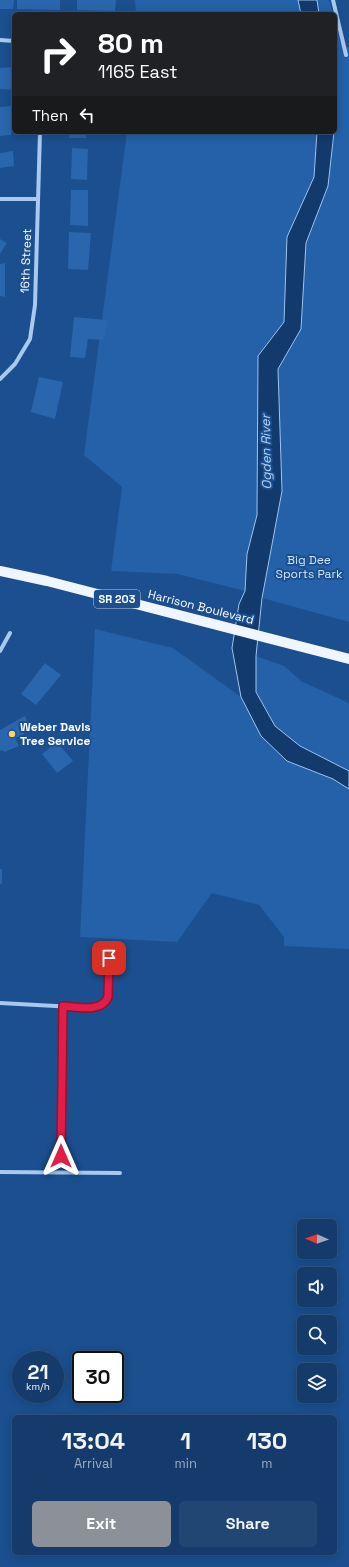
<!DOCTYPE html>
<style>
body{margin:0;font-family:"Space Grotesk",sans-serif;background:#214673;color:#f1f3f6;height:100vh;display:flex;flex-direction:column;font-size:15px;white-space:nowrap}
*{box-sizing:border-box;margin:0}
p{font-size:13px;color:#9dadc1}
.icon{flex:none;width:22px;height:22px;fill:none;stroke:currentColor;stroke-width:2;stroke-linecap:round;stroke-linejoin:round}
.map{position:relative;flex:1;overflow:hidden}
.side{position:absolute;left:12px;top:1415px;width:325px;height:140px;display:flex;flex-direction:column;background:#143b6b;border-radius:6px;box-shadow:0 2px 10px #0003,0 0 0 1px #33557e}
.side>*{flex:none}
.guide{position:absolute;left:12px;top:12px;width:325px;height:122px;border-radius:6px;box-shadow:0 2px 10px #0003,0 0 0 1px #33557e;background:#202124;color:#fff;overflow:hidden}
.needle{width:26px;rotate:272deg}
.tools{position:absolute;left:297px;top:1219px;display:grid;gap:8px}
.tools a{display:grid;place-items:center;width:40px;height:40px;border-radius:6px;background:#143b6b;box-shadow:0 2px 10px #0003,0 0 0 1px #33557e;font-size:20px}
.speed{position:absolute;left:12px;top:1351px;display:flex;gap:8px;font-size:20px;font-weight:700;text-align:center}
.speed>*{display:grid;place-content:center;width:52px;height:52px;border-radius:50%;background:#143b6b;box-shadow:0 2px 10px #0003,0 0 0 1px #33557e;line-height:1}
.speed small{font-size:10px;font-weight:400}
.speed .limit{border:2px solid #111;border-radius:6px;background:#fff;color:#111}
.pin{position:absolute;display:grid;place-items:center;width:34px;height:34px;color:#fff;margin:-17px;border-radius:8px;box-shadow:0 2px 6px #0006}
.me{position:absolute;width:44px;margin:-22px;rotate:0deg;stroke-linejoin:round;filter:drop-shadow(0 0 3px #0008)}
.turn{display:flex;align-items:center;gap:14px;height:84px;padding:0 20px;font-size:18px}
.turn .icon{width:52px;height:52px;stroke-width:2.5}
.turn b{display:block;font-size:28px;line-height:34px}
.then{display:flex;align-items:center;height:38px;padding:0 20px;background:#0003;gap:8px;font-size:15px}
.eta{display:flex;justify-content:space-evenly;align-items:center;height:68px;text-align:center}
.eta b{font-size:24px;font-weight:600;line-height:28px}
.cta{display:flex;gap:8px;margin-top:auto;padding:8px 20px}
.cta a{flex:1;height:46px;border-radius:6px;background:#8c9099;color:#fff;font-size:16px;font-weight:600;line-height:46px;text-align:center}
.cta a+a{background:#214673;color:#f1f3f6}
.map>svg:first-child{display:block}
</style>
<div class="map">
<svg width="349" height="1567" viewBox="0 0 349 1567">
<rect width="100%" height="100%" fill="#1b4f8f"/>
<g fill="#2461a8">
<path d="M135,0H298L301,14H136Z"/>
<path d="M317,0H329L333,14H319Z"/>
<path d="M335,22L343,50L349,46V622L262,598L282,491L278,369L301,329L306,243L328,186L338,103L335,91Z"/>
<path d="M127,132H317L314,177L287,237L284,322L258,356L257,515L247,554L245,591L178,574L111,571L122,487L84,455Z"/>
<path d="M95,629L173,648L241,697L261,736L287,761L333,779L349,789V949L284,946V937L259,905L212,893L177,942L80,937Z"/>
<path d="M256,656L284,666L301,681L349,703V771L300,746L275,726L256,692Z"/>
</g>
<g fill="#123a6d" stroke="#9cc4f0">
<path d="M298,0H317L319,14H301Z"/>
<path d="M317,132H334L328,186L306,243L301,329L278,369L282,491L262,598L256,656V692L275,726L300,746L349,771V789L333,779L287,761L261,736L241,697L232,648L239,604L245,591L247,554L257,515L258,356L284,322L287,237L314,177Z"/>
</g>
<g fill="#2a66ad">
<path d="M0,0H14L13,9H0Z"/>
<path d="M17,0H60V10L17,9Z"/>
<path d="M77,0H116L115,11L77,10Z"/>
<path d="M14,67V90L0,89V68Z"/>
<path d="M12,106L11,135L0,136V107Z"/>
<rect x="69" y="132" width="17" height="6"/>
<path d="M72,148L88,149L87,180L71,179Z"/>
<path d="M13,151L14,166L0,168V153Z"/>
<path d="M71,190H88V226L70,225Z"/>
<path d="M69,232L91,233L88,270L68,269Z"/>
<path d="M0,239L7,243L0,254Z"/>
<path d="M5,263V297L0,296V264Z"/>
<path d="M74,317L107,320L104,340L88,339L85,358L70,357Z"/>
<path d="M39,377L63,382L55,419L31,412Z"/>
<path d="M45,663L61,675L36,705L21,694Z"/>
<path d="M25,716L32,730L15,738L19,746L4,752L3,750L0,751V730Z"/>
<path d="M57,742L73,761L57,773L42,754Z"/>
<rect x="0" y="869" width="2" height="15"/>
</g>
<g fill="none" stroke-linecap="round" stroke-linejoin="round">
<g stroke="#a9c9ee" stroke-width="4">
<path d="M333,0L346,55"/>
<path d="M0,40L14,41"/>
<path d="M0,199H38"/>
<path d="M0,379L15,364L30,339L35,305L40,132"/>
<path d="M0,651L10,633"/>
<path d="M0,1003L92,1008C100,1006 105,1005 108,997L109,958"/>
<path d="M61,1156L63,1006"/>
<path d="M0,1172L120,1173"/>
</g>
<path stroke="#f0f6ff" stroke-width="10" d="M0,571L47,581L349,659"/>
</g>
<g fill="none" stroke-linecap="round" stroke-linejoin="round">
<defs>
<path id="route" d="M61,1156L63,1006C77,1007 102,1013 108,997L109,958"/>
</defs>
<use href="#route" stroke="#92132f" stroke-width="10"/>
<use href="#route" stroke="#e11d48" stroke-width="7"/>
</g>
<circle fill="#ffd166" stroke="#1b4f8f" stroke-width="1.5" cx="12" cy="734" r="4"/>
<g text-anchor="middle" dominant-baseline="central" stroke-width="4" stroke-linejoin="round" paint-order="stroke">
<rect fill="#1b4f8f" stroke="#bbcadd" stroke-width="1" x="94" y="590" width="46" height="18" rx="3"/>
<g font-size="11" font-weight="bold" fill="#fff">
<text x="117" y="599">SR 203</text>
</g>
<g font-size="12" fill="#fff" stroke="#1b4f8f">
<text transform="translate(26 261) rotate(-88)">16th Street</text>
<text transform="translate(201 607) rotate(14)">Harrison Boulevard</text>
</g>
<g font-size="12" fill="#cfe3fa" stroke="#1b4f8f">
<text x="309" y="560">Big Dee<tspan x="309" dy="14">Sports Park</tspan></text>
</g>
<g font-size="12" font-weight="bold" fill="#fff" stroke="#1b4f8f" text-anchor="start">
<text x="20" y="727">Weber Davis<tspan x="20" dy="14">Tree Service</tspan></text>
</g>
<g font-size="13" font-style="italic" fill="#b5d3f5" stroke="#1b4f8f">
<text transform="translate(266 452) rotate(-91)">Ogden River</text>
</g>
</g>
</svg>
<div class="tools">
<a><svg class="needle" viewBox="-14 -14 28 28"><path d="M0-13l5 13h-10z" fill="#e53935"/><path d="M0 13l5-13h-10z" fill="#9dadc1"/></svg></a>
<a><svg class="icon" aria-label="sound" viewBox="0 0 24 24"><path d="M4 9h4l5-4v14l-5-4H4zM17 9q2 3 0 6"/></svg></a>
<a><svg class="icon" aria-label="search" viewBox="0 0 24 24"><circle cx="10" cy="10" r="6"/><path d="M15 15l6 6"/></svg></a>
<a><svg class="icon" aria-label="layers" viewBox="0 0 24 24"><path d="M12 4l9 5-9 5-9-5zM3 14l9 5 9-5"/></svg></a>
</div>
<div class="speed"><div>21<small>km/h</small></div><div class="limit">30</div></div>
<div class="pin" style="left:109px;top:958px;background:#d93025"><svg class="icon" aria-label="arrive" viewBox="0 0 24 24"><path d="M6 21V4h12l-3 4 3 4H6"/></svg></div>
<svg class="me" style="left:61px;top:1156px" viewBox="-20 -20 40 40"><path d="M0-17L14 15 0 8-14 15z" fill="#e11d48" stroke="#fff" stroke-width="4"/></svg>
<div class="guide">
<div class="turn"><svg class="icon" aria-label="right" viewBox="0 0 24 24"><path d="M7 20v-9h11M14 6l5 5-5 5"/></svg><div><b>80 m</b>1165 East</div></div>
<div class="then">Then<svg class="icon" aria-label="left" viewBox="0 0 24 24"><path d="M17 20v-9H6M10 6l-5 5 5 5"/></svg></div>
</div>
<section class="side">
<div class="eta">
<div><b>13:04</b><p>Arrival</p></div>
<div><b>1</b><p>min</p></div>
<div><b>130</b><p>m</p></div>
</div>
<div class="cta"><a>Exit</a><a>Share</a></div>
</section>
</div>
